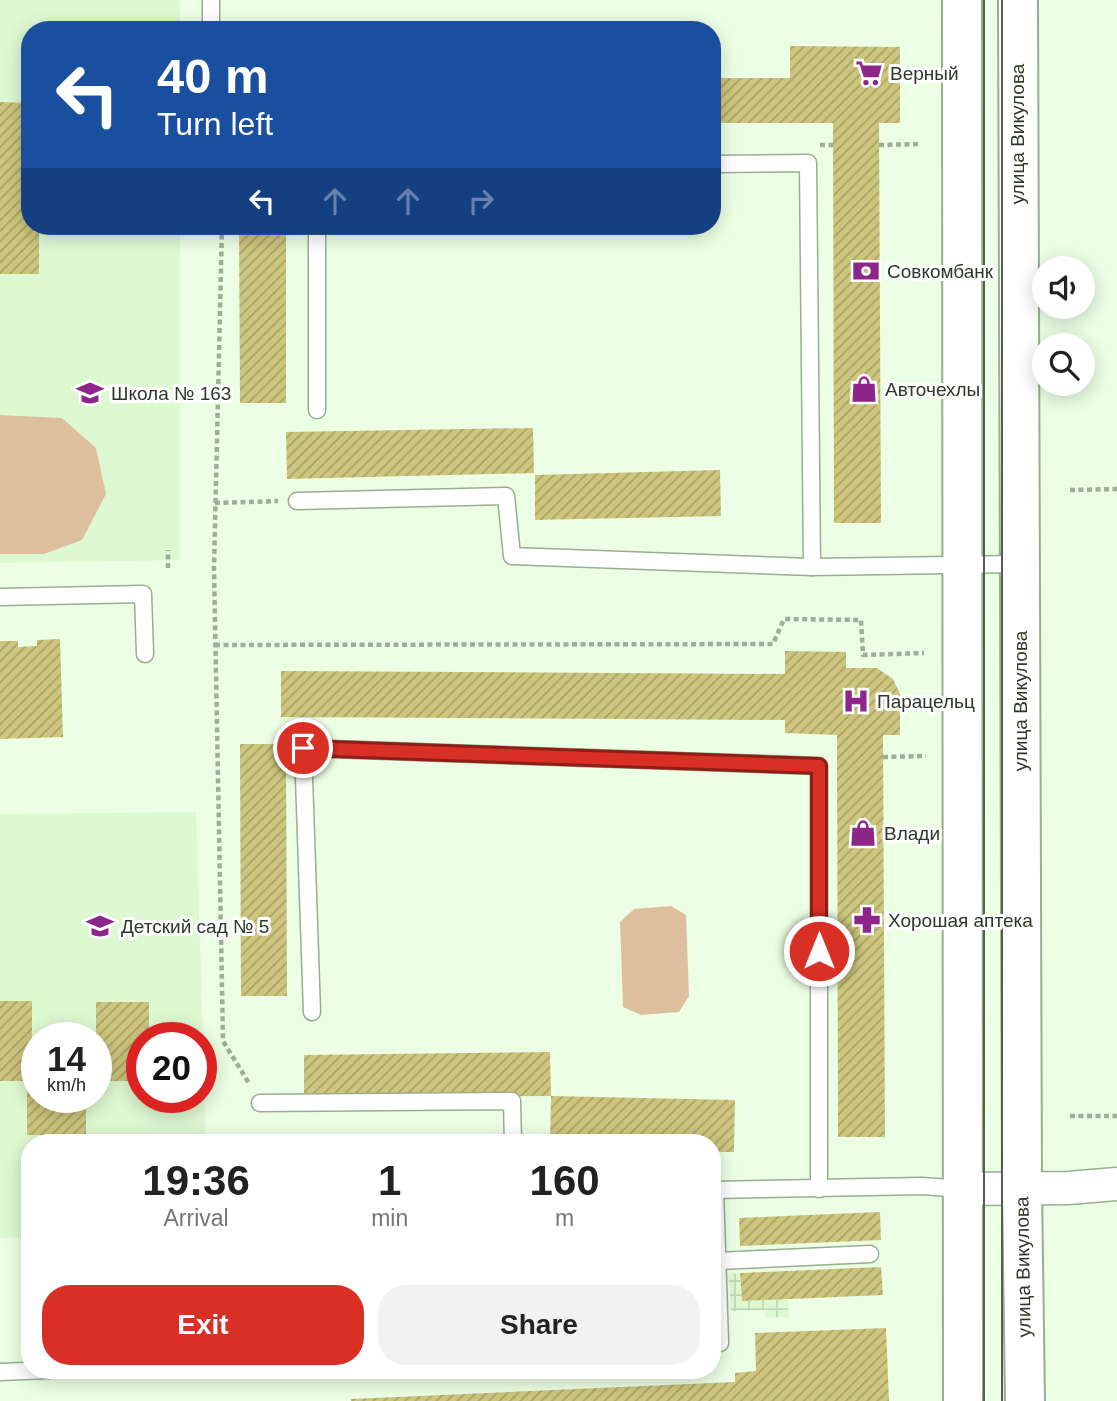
<!DOCTYPE html>
<meta charset="utf-8">
<style>
body{margin:0;font-family:Helvetica,sans-serif;background:#f2f2f2;color:#222;height:100vh;display:flex;flex-direction:column;font-size:26px;white-space:nowrap}
*{box-sizing:border-box;margin:0}
p{font-size:23px;color:#767676}
.icon{flex:none;width:38px;height:38px;fill:none;stroke:currentColor;stroke-width:2;stroke-linecap:round;stroke-linejoin:round}
.map{position:relative;flex:1;overflow:hidden}
.drawer{position:absolute;left:21px;top:1134px;width:700px;height:245px;display:flex;flex-direction:column;background:#fff;border-radius:28px;box-shadow:0 4px 18px #0003}
.drawer>*{flex:none}
.banner{position:absolute;left:21px;top:21px;width:700px;height:214px;border-radius:28px;box-shadow:0 4px 18px #0003;background:#1a4fa0;color:#fff;overflow:hidden}
.fabs{position:absolute;left:1032px;top:256px;display:grid;gap:14px}
.fabs a{display:grid;place-items:center;width:63px;height:63px;border-radius:50%;background:#fff;box-shadow:0 4px 18px #0003;font-size:35px}
.speed{position:absolute;left:21px;top:1022px;display:flex;gap:14px;font-size:35px;font-weight:700;text-align:center}
.speed>*{display:grid;place-content:center;width:91px;height:91px;border-radius:50%;background:#fff;box-shadow:0 4px 18px #0003;line-height:1}
.speed small{font-size:18px;font-weight:400}
.speed .limit{border:10px solid #d22;background:#fff;color:#111}
.pin{position:absolute;display:grid;place-items:center;width:60px;height:60px;color:#fff;margin:-30px;border:4px solid #fff;border-radius:50%;box-shadow:0 2px 7px #0007}
.me{position:absolute;width:77px;margin:-38px;rotate:0deg;stroke-linejoin:round;filter:drop-shadow(0 0 5px #0008)}
.turn{display:flex;align-items:center;gap:24px;height:147px;padding:0 21px;font-size:32px}
.turn .icon{width:91px;height:91px;stroke-width:2.5}
.turn b{display:block;font-size:49px;line-height:60px}
.lanes{display:flex;align-items:center;height:66px;padding:0 21px;background:#0003;justify-content:center;gap:35px;direction:ltr}
.lanes .off{opacity:.35}
.eta{display:flex;justify-content:space-evenly;align-items:center;height:119px;text-align:center}
.eta b{font-size:42px;font-weight:700;line-height:49px}
.primary-button{display:flex;gap:14px;margin-top:auto;padding:14px 21px}
.primary-button a{flex:1;height:80px;border-radius:28px;background:#d93025;color:#fff;font-size:28px;font-weight:700;line-height:80px;text-align:center}
.primary-button a+a{background:#f2f2f2;color:#222}
.map>svg:first-child{display:block}
</style>
<div class="map">
<svg width="1117" height="1401" viewBox="0 0 1117 1401">
<defs>
<pattern id="industrial-grid" width="8" height="8" patternUnits="userSpaceOnUse" patternTransform="scale(1.75)"><rect width="8" height="8" fill="#def9d2"/><path d="M0 4h8M4 0v8" fill="none" stroke="#bfd6b4"/></pattern>
<pattern id="building-hatch" width="6" height="6" patternUnits="userSpaceOnUse" patternTransform="scale(1.75)"><rect width="6" height="6" fill="#cec67e"/><path d="M-1 1l2-2M0 6l6-6M5 7l2-2" fill="none" stroke="#a8a267"/></pattern>
</defs>
<rect width="100%" height="100%" fill="#ecffe4"/>
<g fill="#def9d2" fill-rule="evenodd">
<path d="M0,0H180V30H30V226H180V560L0,563Z"/>
<path d="M196,812L206,1143H30V1237L0,1238V814ZM37,1038H96V1097H37ZM142,1038H201V1097H142Z"/>
</g>
<path fill="url(#industrial-grid)" d="M740,1273L742,1301L788,1299L789,1317L766,1318L765,1310L731,1311L729,1274Z"/>
<g fill="#debf9d">
<path d="M0,415L62,418L96,448L106,494L82,540L44,554H0Z"/>
<path d="M671,906L686,915L689,996L679,1012L641,1015L623,1007L620,922L634,909Z"/>
</g>
<g fill="url(#building-hatch)">
<path d="M790,46L900,47V123H879L881,523H834L833,123H712V78H790Z"/>
<path d="M0,102L30,103V226H39V274H0Z"/>
<path d="M239,226H286V403H240Z"/>
<path d="M533,428L534,473L287,479L286,432Z"/>
<path d="M720,470L721,516L535,520V475Z"/>
<path d="M60,639L63,737L0,739V641H18V647L37,646V640Z"/>
<path d="M785,651L846,652V668H877L893,679L900,694V735H883L885,1137H838L837,735L785,733V720L281,717V671L785,674Z"/>
<path d="M240,744H286L287,996H241Z"/>
<path d="M0,1001H32V1053H37V1097H86V1135H27V1081H0Z"/>
<path d="M96,1002H149V1038H142V1081H96Z"/>
<path d="M550,1052L551,1096L304,1098V1055Z"/>
<path d="M551,1096L735,1100L734,1152H712V1143H550Z"/>
<path d="M880,1212L881,1240L740,1246L739,1218Z"/>
<path d="M881,1267L883,1295L742,1301L740,1273Z"/>
<path d="M886,1328L889,1401H351V1399L735,1382V1373L756,1371L755,1333Z"/>
</g>
<g fill="none" stroke-linecap="round" stroke-linejoin="round">
<defs>
<g id="lane">
<path d="M211,0V30"/>
<path d="M712,164L808,163L812,567"/>
<path d="M317,226V410"/>
<path d="M297,501L506,496L512,556L812,567L1019,564"/>
<path d="M0,597L143,594L145,654"/>
<path d="M312,1012L303,748L819,766V1189"/>
<path d="M260,1103L512,1101L513,1143"/>
<path d="M712,1190L922,1186L963,1189"/>
<path d="M718,1261L870,1254"/>
<path d="M712,1344L720,1343L715,1190"/>
<path d="M0,1372L49,1370"/>
</g>
<path id="street" d="M963,1189L1068,1188L1117,1184"/>
<g id="secondary">
<path d="M962,0L963,1401"/>
<path d="M1018,0L1022,1189L1025,1401"/>
</g>
</defs>
<use href="#lane" stroke="#98ae8f" stroke-width="19"/>
<use href="#street" stroke="#98ae8f" stroke-width="35"/>
<use href="#secondary" stroke="#98ae8f" stroke-width="42"/>
<g stroke="#9fae99" stroke-width="4.5" stroke-dasharray="5 3.5" stroke-linecap="butt">
<path d="M820,145H833"/>
<path d="M879,145L921,144"/>
<path d="M222,226L214,568L223,1041L250,1085"/>
<path d="M1070,490L1117,489"/>
<path d="M215,503L278,501"/>
<path d="M168,568V550"/>
<path d="M215,645L773,644L784,619L861,620L863,655L924,653"/>
<path d="M883,757L926,756"/>
<path d="M1070,1116H1117"/>
</g>
<use href="#lane" stroke="#fff" stroke-width="16"/>
<use href="#street" stroke="#fff" stroke-width="32"/>
<use href="#secondary" stroke="#fff" stroke-width="38"/>
<g stroke="#535e4f" stroke-width="2">
<path d="M984,0V1401"/>
<path d="M1002,0V1401"/>
</g>
</g>
<g fill="none" stroke-linecap="round" stroke-linejoin="round">
<defs>
<path id="route" d="M303,748L819,766V951"/>
</defs>
<use href="#route" stroke="#8d1f18" stroke-width="18"/>
<use href="#route" stroke="#d93025" stroke-width="12"/>
</g>
<defs>
<symbol id="supermarket-bare" viewBox="-9 -9 18 18"><path d="M-6-5.5h2.5l.6 2H6L4.5 2H-2.5L-4.4-4H-6ZM-1.5 3.2a1.3 1.3 0 1 0 .1 0ZM3 3.2a1.3 1.3 0 1 0 .1 0Z" fill="#8e268a" stroke="#fff" stroke-width="2.5" paint-order="stroke"/></symbol>
<symbol id="bank-bare" viewBox="-9 -9 18 18"><path d="M-6-4H6V4H-6ZM0-2.3a2.3 2.3 0 1 0 0 4.6a2.3 2.3 0 1 0 0-4.6Z" fill="#8e268a" stroke="#fff" stroke-width="2.5" paint-order="stroke"/></symbol>
<symbol id="shop-bare" viewBox="-9 -9 18 18"><path d="M-5-2.5h2.3a2.7 3.5 0 0 1 5.4 0H5L5.5 6h-11ZM-1.5-2.5h3a1.5 2.3 0 0 0-3 0Z" fill="#8e268a" stroke="#fff" stroke-width="2.5" paint-order="stroke"/></symbol>
<symbol id="school-bare" viewBox="-9 -9 18 18"><path d="M0-5L7-2L0 1L-7-2ZM-4 1L0 2.5L4 1V4Q0 6-4 4Z" fill="#8e268a" stroke="#fff" stroke-width="2.5" paint-order="stroke"/></symbol>
<symbol id="hospital-bare" viewBox="-9 -9 18 18"><path d="M-5-5h3v3.5h4V-5h3V5h-3V1.5h-4V5h-3Z" fill="#8e268a" stroke="#fff" stroke-width="2.5" paint-order="stroke"/></symbol>
<symbol id="pharmacy-bare" viewBox="-9 -9 18 18"><path d="M-2-6h4v4h4v4h-4v4h-4v-4h-4v-4h4Z" fill="#8e268a" stroke="#fff" stroke-width="2.5" paint-order="stroke"/></symbol>
</defs>
<g fill-rule="evenodd">
<use href="#supermarket-bare" x="850" y="54" width="38" height="38"/>
<use href="#bank-bare" x="847" y="252" width="38" height="38"/>
<use href="#shop-bare" x="845" y="370" width="38" height="38"/>
<use href="#school-bare" x="71" y="374" width="38" height="38"/>
<use href="#hospital-bare" x="837" y="682" width="38" height="38"/>
<use href="#shop-bare" x="844" y="814" width="38" height="38"/>
<use href="#pharmacy-bare" x="848" y="901" width="38" height="38"/>
<use href="#school-bare" x="81" y="907" width="38" height="38"/>
</g>
<g text-anchor="middle" dominant-baseline="central" stroke-width="6" stroke-linejoin="round" paint-order="stroke">
<g font-size="19" fill="#2e372a" stroke="#fff" text-anchor="start">
<text x="890" y="73">Верный</text>
<text x="887" y="271">Совкомбанк</text>
<text x="885" y="389">Авточехлы</text>
<text x="111" y="393">Школа № 163</text>
<text x="877" y="701">Парацельц</text>
<text x="884" y="833">Влади</text>
<text x="888" y="920">Хорошая аптека</text>
<text x="121" y="926">Детский сад № 5</text>
</g>
<g font-size="19" fill="#2e372a" stroke="#fff">
<text transform="translate(1017 134) rotate(-90)">улица Викулова</text>
<text transform="translate(1020 701) rotate(-90)">улица Викулова</text>
<text transform="translate(1023 1267) rotate(-91)">улица Викулова</text>
</g>
</g>
</svg>
<div class="fabs">
<a><svg class="icon" aria-label="sound" viewBox="0 0 24 24"><path d="M4 9h4l5-4v14l-5-4H4zM17 9q2 3 0 6"/></svg></a>
<a><svg class="icon" aria-label="search" viewBox="0 0 24 24"><circle cx="10" cy="10" r="6"/><path d="M15 15l6 6"/></svg></a>
</div>
<div class="speed"><div>14<small>km/h</small></div><div class="limit">20</div></div>
<div class="pin" style="left:303px;top:748px;background:#d93025"><svg class="icon" aria-label="arrive" viewBox="0 0 24 24"><path d="M6 21V4h12l-3 4 3 4H6"/></svg></div>
<svg class="me" style="left:819px;top:951px" viewBox="-20 -20 40 40"><circle r="17" fill="#d93025" stroke="#fff" stroke-width="3"/><path d="M0-11L8 9 0 5-8 9z" fill="#fff"/></svg>
<div class="banner">
<div class="turn"><svg class="icon" aria-label="left" viewBox="0 0 24 24"><path d="M17 20v-9H6M10 6l-5 5 5 5"/></svg><div><b>40 m</b>Turn left</div></div>
<div class="lanes"><svg class="icon" aria-label="left" viewBox="0 0 24 24"><path d="M17 20v-9H6M10 6l-5 5 5 5"/></svg><svg class="icon off" aria-label="ahead" viewBox="0 0 24 24"><path d="M12 20V5M6 11l6-6 6 6"/></svg><svg class="icon off" aria-label="ahead" viewBox="0 0 24 24"><path d="M12 20V5M6 11l6-6 6 6"/></svg><svg class="icon off" aria-label="right" viewBox="0 0 24 24"><path d="M7 20v-9h11M14 6l5 5-5 5"/></svg></div>
</div>
<section class="drawer">
<div class="eta">
<div><b>19:36</b><p>Arrival</p></div>
<div><b>1</b><p>min</p></div>
<div><b>160</b><p>m</p></div>
</div>
<div class="primary-button"><a>Exit</a><a>Share</a></div>
</section>
</div>
